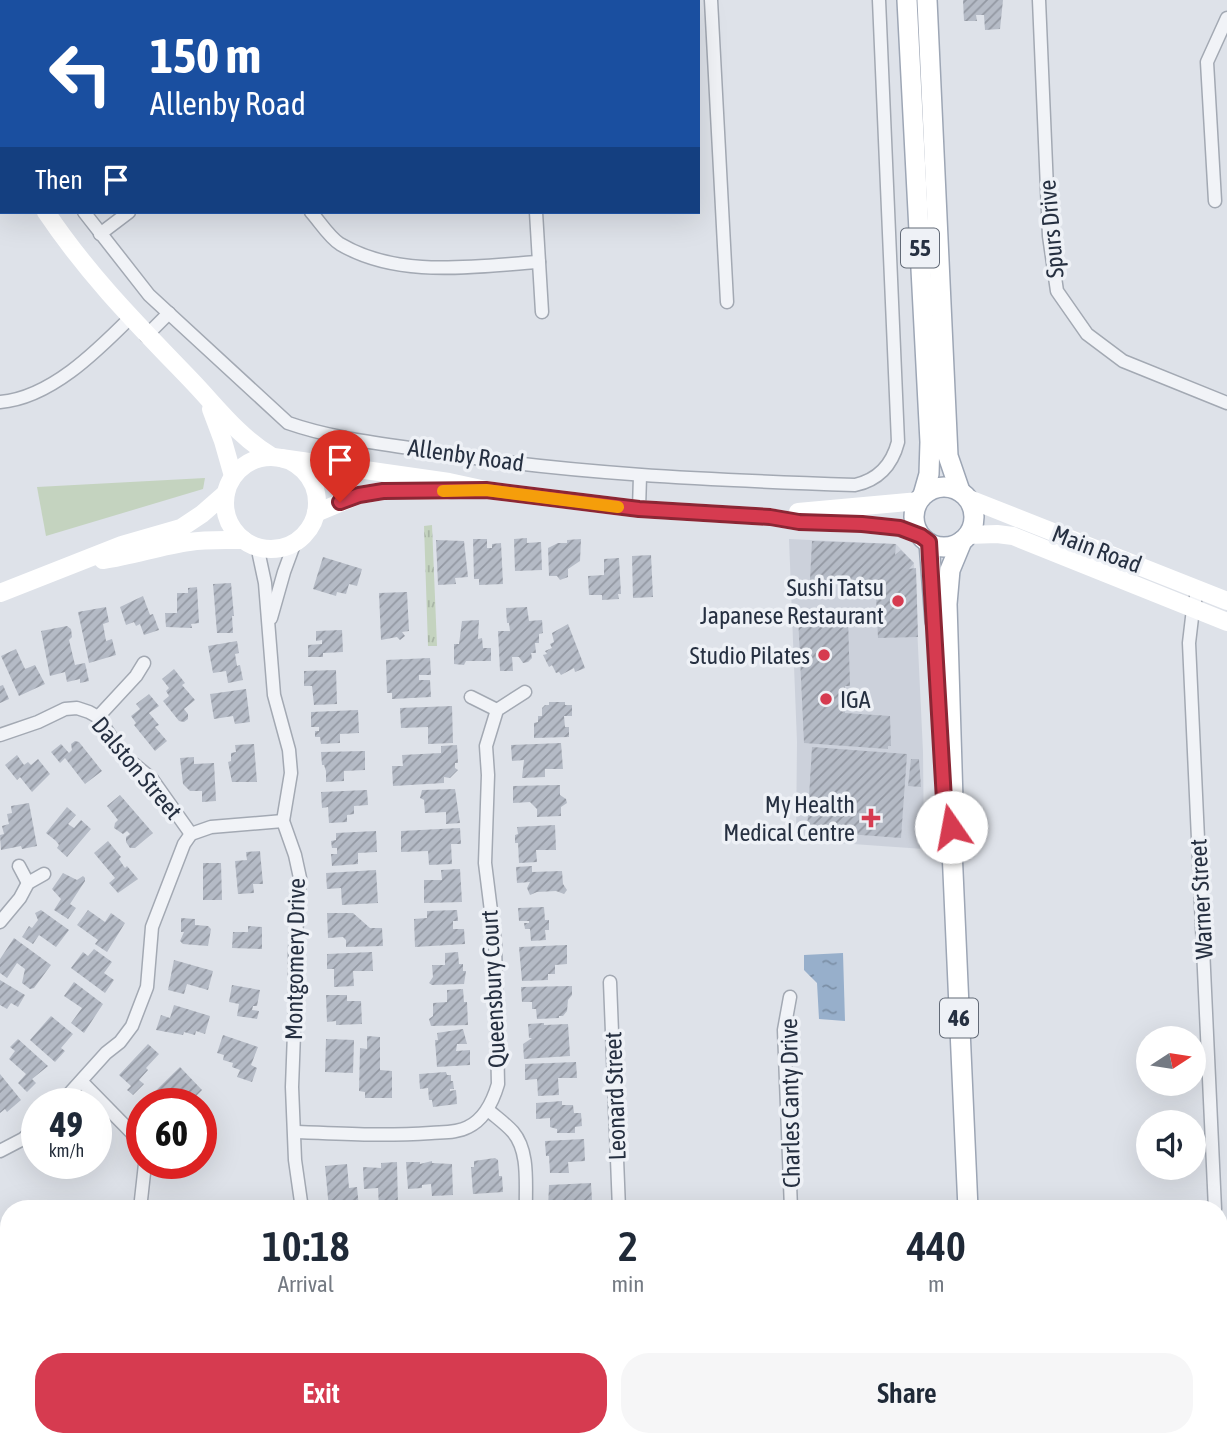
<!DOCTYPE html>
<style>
body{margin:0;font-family:"Asap Condensed",sans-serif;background:#f6f6f7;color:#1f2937;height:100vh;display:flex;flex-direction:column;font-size:26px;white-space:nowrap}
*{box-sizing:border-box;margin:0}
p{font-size:23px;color:#747a83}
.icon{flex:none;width:38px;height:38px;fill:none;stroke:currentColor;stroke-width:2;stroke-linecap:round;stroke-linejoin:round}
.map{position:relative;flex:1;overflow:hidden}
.side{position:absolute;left:0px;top:1200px;width:1228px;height:247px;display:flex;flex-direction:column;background:#fff;border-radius:28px 28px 0 0;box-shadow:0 7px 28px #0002}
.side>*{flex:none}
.guide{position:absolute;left:0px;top:0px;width:700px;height:214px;box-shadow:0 7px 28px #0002;background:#1a4fa0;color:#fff;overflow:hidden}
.needle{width:46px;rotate:78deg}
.controls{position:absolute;left:1136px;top:1026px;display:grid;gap:14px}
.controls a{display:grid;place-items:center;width:70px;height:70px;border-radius:50%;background:#fff;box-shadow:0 7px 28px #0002;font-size:35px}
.speed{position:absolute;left:21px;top:1088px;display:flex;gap:14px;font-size:35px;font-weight:700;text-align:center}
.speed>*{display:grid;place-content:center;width:91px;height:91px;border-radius:50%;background:#fff;box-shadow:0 7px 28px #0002;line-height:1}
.speed small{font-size:18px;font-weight:400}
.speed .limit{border:10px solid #d22;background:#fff;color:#111}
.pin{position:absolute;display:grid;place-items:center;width:60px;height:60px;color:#fff;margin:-72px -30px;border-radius:50% 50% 50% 0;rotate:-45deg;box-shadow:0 0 7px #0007}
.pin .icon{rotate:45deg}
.me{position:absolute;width:77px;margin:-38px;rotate:348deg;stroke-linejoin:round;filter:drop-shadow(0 0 5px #0008)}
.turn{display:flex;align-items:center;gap:24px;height:147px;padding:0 35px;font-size:32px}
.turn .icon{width:91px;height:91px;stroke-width:2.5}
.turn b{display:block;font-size:49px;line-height:60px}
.then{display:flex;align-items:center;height:66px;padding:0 35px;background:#0003;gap:14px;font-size:26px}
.eta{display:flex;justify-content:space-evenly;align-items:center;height:119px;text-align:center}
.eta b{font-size:42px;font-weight:600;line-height:49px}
.action{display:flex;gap:14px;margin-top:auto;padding:14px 35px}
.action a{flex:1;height:80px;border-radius:28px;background:#d63b50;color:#fff;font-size:28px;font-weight:600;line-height:80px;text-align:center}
.action a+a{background:#f6f6f7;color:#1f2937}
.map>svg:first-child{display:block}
</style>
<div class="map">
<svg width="1227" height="1447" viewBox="0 0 1227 1447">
<defs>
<pattern id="grass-tufts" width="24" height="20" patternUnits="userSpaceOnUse" patternTransform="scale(1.75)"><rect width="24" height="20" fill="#c4d3bf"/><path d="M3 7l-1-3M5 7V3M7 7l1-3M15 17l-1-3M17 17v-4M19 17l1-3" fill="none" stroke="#a8b5a5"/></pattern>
<pattern id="water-ripples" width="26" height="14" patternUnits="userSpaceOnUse" patternTransform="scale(1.75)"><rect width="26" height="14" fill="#97afcb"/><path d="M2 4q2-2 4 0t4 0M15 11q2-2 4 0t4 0" fill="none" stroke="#7b8fa6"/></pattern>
<pattern id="building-hatch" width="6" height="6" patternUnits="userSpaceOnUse" patternTransform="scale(1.75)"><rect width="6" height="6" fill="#b5bbc6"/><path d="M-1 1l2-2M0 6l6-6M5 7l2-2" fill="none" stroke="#9398a2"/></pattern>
</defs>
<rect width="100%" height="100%" fill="#dee2e9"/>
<path fill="#ccd1db" d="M789,539L896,544L914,563L923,752L924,849L796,840L797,742Z"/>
<g fill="url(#grass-tufts)">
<path d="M0,0H166L167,2H2L0,38Z"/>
<path d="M432,525L437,646H428L424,526Z"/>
</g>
<path fill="#c4d3bf" d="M205,478L203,489L46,536L37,487Z"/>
<path fill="url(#water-ripples)" d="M843,953L845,1021L819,1019L817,983L804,970V955Z"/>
<g fill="url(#building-hatch)">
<path d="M963,0H1003L1000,29L985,30L984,15H976L977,21H964Z"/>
<path d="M527,538V543L541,542L542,570L515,571L514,539Z"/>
<path d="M473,539H487V548H492V544L501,543L503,584L479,585V579H474Z"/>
<path d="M581,539L580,561L568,569V577L560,580L557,576H549L548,548L558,543H567V540Z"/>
<path d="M436,540L464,541L468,577L455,578L456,584L438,585Z"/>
<path d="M812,541L896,544L895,555L901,550L914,563L909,569L916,568L918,637L878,638L876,596L880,593L868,594V582L810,580Z"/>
<path d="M651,555L653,597L633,598L632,556Z"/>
<path d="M323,557L362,569L357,586L349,584L346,594L337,592L336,596L313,589Z"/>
<path d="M619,558L621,594H618L619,599L602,600V595H589L588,576L604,575V559Z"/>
<path d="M231,583L234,616H232L233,633H217L213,584Z"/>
<path d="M197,587L199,623L191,624L192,628L166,627L165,613H177V593H188V588Z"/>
<path d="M407,592L409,631L402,632L405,636L400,640L397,637L381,640L379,593Z"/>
<path d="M143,596L150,615L153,614L159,630L144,635L140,624L136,626L134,622L126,625L120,607Z"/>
<path d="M106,607L109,622L103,624L106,641L112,639L116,655L89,663L78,612Z"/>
<path d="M527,607L529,621L542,620L543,633L539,634V643H535L536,653H531L532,658L528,662L523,663L519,657H512L513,671H500L498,631H510L509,623H507L506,608Z"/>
<path d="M811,614V621L848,619L850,686H845V713L890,716L891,746H888V749L804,743L798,615Z"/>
<path d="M479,620L478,639L482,638L483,648H491V661H466L464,665L454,664V644H459L462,621Z"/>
<path d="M568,624L585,668L575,672L574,668L561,675L559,672L556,673L552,665L549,667L543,655L547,654L545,651L552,648L550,644L554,642L552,633Z"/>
<path d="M67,626L71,629L72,637L69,640L75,665L85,663L89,681L80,683V679L67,682L65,672L50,676L41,631Z"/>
<path d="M342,630L343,652L323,653V657H308V645L322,644V640L316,641V631Z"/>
<path d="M237,641L239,653L235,654L237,666L240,665L243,680L228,683L226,671L213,673L208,646Z"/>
<path d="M16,649L25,669L35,665L45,684L19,696L1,656Z"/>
<path d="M430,658L431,675H419V680H430L431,697L392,699V693H387L386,660Z"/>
<path d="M174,669L185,683L182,685L195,700L184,709L188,714V719L184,722L179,721L163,701L169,696L166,691L169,688L162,679Z"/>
<path d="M336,670L337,704L314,705L312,686H304V671Z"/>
<path d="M3,685L9,699L0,703V686Z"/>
<path d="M246,689L250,722L235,724L233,716L214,719L210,694Z"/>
<path d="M149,694L159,706L149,713L159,725L155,727L167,741L155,751L134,725L136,723L131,716L140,709L136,704Z"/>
<path d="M549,702H565V705H572V716H564L565,727H569V737L534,738V723L538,722V716H542V708L545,705H549Z"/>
<path d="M452,706L453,743L428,744V727L401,728L400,708Z"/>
<path d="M358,710L359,733L340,734V743L321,744L320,737H315V731H319V727H311V712Z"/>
<path d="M75,741L79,742L102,771L85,784L65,758L60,763L51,752L61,744L69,753L72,750L71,744Z"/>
<path d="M561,743L563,769H545V777L522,778L524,760L512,761L511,745Z"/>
<path d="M254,744L257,782H232L228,762L231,761V753L236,752L235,745Z"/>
<path d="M457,745L458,763H455V768L458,770L450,778L444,777V783L393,786L392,766H403L402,755L441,753V746Z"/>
<path d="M812,747L907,754L901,838L807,831Z"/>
<path d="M365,751V770L344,771V781L326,782V771L324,765H322L321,752Z"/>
<path d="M17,755L24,765L28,762L31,765L38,759L50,774L32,792L20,777L17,780L5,765Z"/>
<path d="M194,757V764L214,763L216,801L202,802V791H190L183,784L180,758Z"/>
<path d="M911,759H919L921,787L908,786Z"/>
<path d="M560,785V795L566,799L567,803L561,807V816L537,817V809L530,802L513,803V786Z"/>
<path d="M455,789L460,823L446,824V812L425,813L424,800L420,798L422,790Z"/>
<path d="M367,790L368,805L354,806V814L347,815V822L329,823L328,807L322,808L321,792Z"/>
<path d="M120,795L153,833L135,848H130L126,842V837L130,834L127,831L123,834L114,828L115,823L118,820L107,806Z"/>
<path d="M29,803L37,846L22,849L21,846L1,850L0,835L4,834L2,826L9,824L7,814L12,813L11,806Z"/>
<path d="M67,807L76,815L68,824L74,828L81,820L91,829L67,857L57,848L59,845L56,841L46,833Z"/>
<path d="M555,825L556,850H536L537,862L519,863L518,843H515V835L518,834L517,827Z"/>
<path d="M460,828L461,844H451L452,864L429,865L428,851L401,852V831Z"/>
<path d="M376,831L377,852L358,853V864L332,866L331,854H337V848H332L331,841L336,840V833Z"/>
<path d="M108,841L121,857L119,859L125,868L127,866L138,879L118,893L109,883L115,878L94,853Z"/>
<path d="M260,851L263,884H253L254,893L238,894L235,861L247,860L246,852Z"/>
<path d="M203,863H221L222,900H203Z"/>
<path d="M532,866V872L562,871L563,884L567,890L564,894L556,891L537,892L530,895L527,888L530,882L517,883L516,867Z"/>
<path d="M460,869L462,902L424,903V880H442L441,870Z"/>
<path d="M376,870L378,903L342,905L341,888L327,889L326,873Z"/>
<path d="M63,873L77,880L83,876L85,878V881L70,904L76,908L68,919L54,910L61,899L52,889Z"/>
<path d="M544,907L545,920H549V930H545L546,940L531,941L530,929H525L524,923H529V921H519L518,908Z"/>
<path d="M41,910L69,930L56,947L39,935L33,944L22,937L29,926L32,928L38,920L35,913Z"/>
<path d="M88,910L105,922L111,913L125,923L107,952L95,944L98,940L77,925Z"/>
<path d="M457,910L458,921H453V929H464L465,944L415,947L414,919L427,918V911Z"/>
<path d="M327,913H353L370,928H382L383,946L346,947V940L343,937L328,938Z"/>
<path d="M181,918L195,919V925L208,926L211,929L208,946L183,944L180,941L184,932H181Z"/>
<path d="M248,926L262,927V949L232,948L233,932H248Z"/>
<path d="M14,938L51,965L34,988L30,989L22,983L25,969L17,963L7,978L0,973V959Z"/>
<path d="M567,945V964L555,965V974H548V980L522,981L519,947Z"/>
<path d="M94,949L112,962L104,973L114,980L105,993L71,968L83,952L88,956Z"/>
<path d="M372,952L373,971H353L354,986L334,987V969H327V954Z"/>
<path d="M458,952L459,964H463V971H466L464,984L432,985L429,983L433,977L432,965H445V953Z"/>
<path d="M174,960L213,971L208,990L187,984L184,994L168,990Z"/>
<path d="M0,980L25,995L18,1007L11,1003L7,1009L0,1005Z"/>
<path d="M74,982L103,1004L84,1033L71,1023L82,1008L64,996Z"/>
<path d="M232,985L260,990L257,1006H253L252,1010L259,1011L257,1019L237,1016L239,1004L229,1002Z"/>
<path d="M572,986V995L568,1000L567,1011L563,1016H559V1018L537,1019L536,1009H532V1002H522L521,987Z"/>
<path d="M463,989L464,1002H467L468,1025L431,1026L429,1019L433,1016V1003L447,1002V990Z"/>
<path d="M326,995H347V1001H361L362,1024L336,1025V1021L327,1022Z"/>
<path d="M174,1005L210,1016L205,1034L196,1031L195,1035L184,1032L183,1035L156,1030L161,1015L170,1018Z"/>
<path d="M51,1016L73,1034L61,1048L65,1051L55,1062L30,1040Z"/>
<path d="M544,1023V1025L568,1024L570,1056L524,1059L523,1044L532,1038H529L528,1024Z"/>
<path d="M463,1029L467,1044H457L456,1051L470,1050V1065L437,1067L435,1040H438L437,1033Z"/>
<path d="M223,1035L258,1047L251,1065L257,1068L252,1082L237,1077L240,1070L232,1067L233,1063L223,1060L224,1055L217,1053Z"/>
<path d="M367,1036L380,1037V1070L392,1071V1098H365V1092L359,1091L360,1048L367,1049Z"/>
<path d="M18,1039L48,1066L32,1079L36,1083L27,1092L18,1083L26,1074L9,1059L15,1051L10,1047Z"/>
<path d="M326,1039L354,1040L353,1073L325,1072Z"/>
<path d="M148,1044L159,1054L146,1068L148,1070L139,1080L144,1084L133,1095L127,1090L131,1086L119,1075Z"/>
<path d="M576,1062L577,1078H558L559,1095L538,1096L537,1079L525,1080V1064Z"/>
<path d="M180,1067L202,1090L188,1104H142Z"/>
<path d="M446,1072L447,1075H451V1081H453L454,1089H450V1091L456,1090L457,1104L433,1107L432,1100H429L428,1088L420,1089L419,1074Z"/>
<path d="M0,1074L21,1100L7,1112L5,1109L0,1113Z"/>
<path d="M562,1101V1105H573L574,1113H581L582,1126L575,1127V1133H557V1129L550,1127V1118L536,1119V1103Z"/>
<path d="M584,1139L585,1161L568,1162L569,1173H550L549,1156H546L545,1141Z"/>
<path d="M495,1158L498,1160L499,1176H502L503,1192L473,1194L471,1167H474V1161Z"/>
<path d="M432,1161V1163L452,1164L453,1195L432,1196L431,1184L422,1185V1188L408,1189L406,1162H420V1164Z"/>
<path d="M397,1162L398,1207H379L378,1188L364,1189L363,1167L381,1168V1163Z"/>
<path d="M347,1164L349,1188L357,1187L359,1208L329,1209L325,1166Z"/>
<path d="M591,1183L592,1201L568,1202L569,1209H548L549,1185Z"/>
</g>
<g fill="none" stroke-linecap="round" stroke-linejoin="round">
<defs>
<g id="street">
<path d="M526,0V2"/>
<path d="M711,0L727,302"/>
<path d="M1039,0L1049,236L1057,291L1087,334L1123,361L1227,403"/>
<path d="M289,2V0"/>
<path d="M1215,201L1207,62L1227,18"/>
<path d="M84,212L149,295L288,423C331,438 377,443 422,450C566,474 710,480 855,485C878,480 892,465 898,442L879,0"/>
<path d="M311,212C320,222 329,237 340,244C399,279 474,266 539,262"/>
<path d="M536,212L542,312"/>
<path d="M100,234L129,212"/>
<path d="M146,336L169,313"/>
<path d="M0,402C50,398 96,352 130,318"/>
<path d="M639,509L640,476"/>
<path d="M261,548L259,555L265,583L274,695L289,750L291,773L283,821L295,855L300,878L295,951V1006L292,1087L295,1160L302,1209"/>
<path d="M1198,589L1193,609L1189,643L1215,1209"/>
<path d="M271,618L284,572L295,542"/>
<path d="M471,697L497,710"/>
<path d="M98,717L136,676L144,663"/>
<path d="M0,735L38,722L65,709L77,708L89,712L98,717L119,749L129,760L152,779L191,834"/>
<path d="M19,866L28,883"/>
<path d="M0,922L20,898L28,883L44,874"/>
<path d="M610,982L619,1209"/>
<path d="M790,997L784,1030L791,1209"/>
<path d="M82,1082L132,1133L142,1151"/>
<path d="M60,1104L106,1053L120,1042L132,1026L147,987L152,927L184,844L191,834L211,827L283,821"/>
<path d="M488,1110C496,1117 506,1124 513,1132C530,1152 525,1186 526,1209"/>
<path d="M295,1132C341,1134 385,1136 431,1133C443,1132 457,1133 468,1127C485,1119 493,1101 498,1084L495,943L485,863L488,775L486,746L497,710L525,692"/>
<path d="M0,1151L23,1139L37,1127"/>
<path d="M140,1209L145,1164"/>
<path d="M1220,1313L1226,1447"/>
<path d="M0,1331L9,1329"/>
<path d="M274,1438L286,1447"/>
<path d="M629,1438L630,1447"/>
<path d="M801,1438V1447"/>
<path d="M207,1447L218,1438"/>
<path d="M466,1447V1438"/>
</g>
<g id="primary">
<path d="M907,0L930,442L929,474L923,495"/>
<path d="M927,0L948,456L960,491"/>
<circle cx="944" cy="517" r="30"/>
<path d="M962,541L950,570L947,604L953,800L951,827L968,1209"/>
<path d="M929,543L935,621"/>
<path d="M978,1438V1447"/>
</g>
</defs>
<use href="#street" stroke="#a3a9b3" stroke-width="15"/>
<use href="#primary" stroke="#9da6b5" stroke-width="22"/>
<use href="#street" stroke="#f1f3f7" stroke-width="12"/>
<g stroke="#fff" stroke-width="18">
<path d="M0,126L2,130"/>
<path d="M46,212C89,276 137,324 190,379C217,407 237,435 271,456"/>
<path d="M211,409L223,441L233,476"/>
<circle cx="271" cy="503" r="46"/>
<path d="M281,458L449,482L486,490L639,509L770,517L799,522L862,524L900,528L921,536"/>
<path d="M967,498L1227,601"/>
<path d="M798,512L919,501"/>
<path d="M316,513L359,495L383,491H447"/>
<path d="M968,535L997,534L1013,536L1227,622"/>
<path d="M103,560C132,556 160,546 189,542C207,539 226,540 244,540"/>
<path d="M0,593L122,545L181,528L202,514L226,493"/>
</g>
<use href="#primary" stroke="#fff" stroke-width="19"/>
</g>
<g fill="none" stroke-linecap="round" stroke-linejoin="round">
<defs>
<path id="route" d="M340,502L359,495L383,491L486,490L639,509L770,517L799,522L862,524L900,528L921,536L929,542L944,800L951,827"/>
</defs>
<use href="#route" stroke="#8b2634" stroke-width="18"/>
<use href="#route" stroke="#d63b50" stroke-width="12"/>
<path stroke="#f59e0b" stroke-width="12" d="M443,491L486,490L618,507"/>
</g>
<g fill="#d63b50" stroke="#eef1f6" stroke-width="2.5">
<circle cx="898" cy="601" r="7"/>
<circle cx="824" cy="655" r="7"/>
<circle cx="826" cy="699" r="7"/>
<path d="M867.5 807.5h7v7h7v7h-7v7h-7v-7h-7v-7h7z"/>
</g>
<g text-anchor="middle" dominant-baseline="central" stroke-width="7" stroke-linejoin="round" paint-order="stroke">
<g fill="#eef1f6" stroke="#626a77" stroke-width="2">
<rect x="901" y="228.5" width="38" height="39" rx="5"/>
<rect x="940" y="998.5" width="38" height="39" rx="5"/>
</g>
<g font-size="23" font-weight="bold" fill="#263041">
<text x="920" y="248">55</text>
<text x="959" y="1018">46</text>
</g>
<g font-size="24" fill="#263041" stroke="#eef1f6">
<text transform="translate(1051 229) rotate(-95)">Spurs Drive</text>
<text transform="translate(466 455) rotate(8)">Allenby Road</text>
<text transform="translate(1097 549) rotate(21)">Main Road</text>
<text transform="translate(137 768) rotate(50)">Dalston Street</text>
<text transform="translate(1201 899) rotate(-93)">Warner Street</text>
<text transform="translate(295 959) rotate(-89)">Montgomery Drive</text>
<text transform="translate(493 989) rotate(-93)">Queensbury Court</text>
<text transform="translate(615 1096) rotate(-92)">Leonard Street</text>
<text transform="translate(790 1103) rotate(-91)">Charles Canty Drive</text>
</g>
<g font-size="24" fill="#263041" stroke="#eef1f6" text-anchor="end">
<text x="884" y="587">Sushi Tatsu<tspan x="884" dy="28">Japanese Restaurant</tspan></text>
<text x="810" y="655">Studio Pilates</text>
<text x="840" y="699" text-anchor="start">IGA</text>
<text x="855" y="804">My Health<tspan x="855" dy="28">Medical Centre</tspan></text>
</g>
</g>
</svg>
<div class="controls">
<a><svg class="needle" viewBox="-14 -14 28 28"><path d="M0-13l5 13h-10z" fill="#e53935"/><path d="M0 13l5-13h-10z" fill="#747a83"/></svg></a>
<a><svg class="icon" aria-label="sound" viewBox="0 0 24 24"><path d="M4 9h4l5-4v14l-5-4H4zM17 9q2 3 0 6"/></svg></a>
</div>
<div class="speed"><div>49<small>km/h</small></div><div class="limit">60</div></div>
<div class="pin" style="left:340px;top:502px;background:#d93025"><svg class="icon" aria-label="arrive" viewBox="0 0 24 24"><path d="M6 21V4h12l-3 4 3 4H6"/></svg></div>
<svg class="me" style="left:951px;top:827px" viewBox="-20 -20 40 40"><circle r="19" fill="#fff"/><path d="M0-13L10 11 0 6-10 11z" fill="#d63b50"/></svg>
<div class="guide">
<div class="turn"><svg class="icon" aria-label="left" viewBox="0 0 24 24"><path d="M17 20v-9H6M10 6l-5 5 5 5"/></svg><div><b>150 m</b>Allenby Road</div></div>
<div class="then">Then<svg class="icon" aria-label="arrive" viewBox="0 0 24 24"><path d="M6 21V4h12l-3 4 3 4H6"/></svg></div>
</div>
<section class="side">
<div class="eta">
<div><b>10:18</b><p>Arrival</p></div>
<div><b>2</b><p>min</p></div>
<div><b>440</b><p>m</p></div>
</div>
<div class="action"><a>Exit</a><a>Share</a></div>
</section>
</div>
